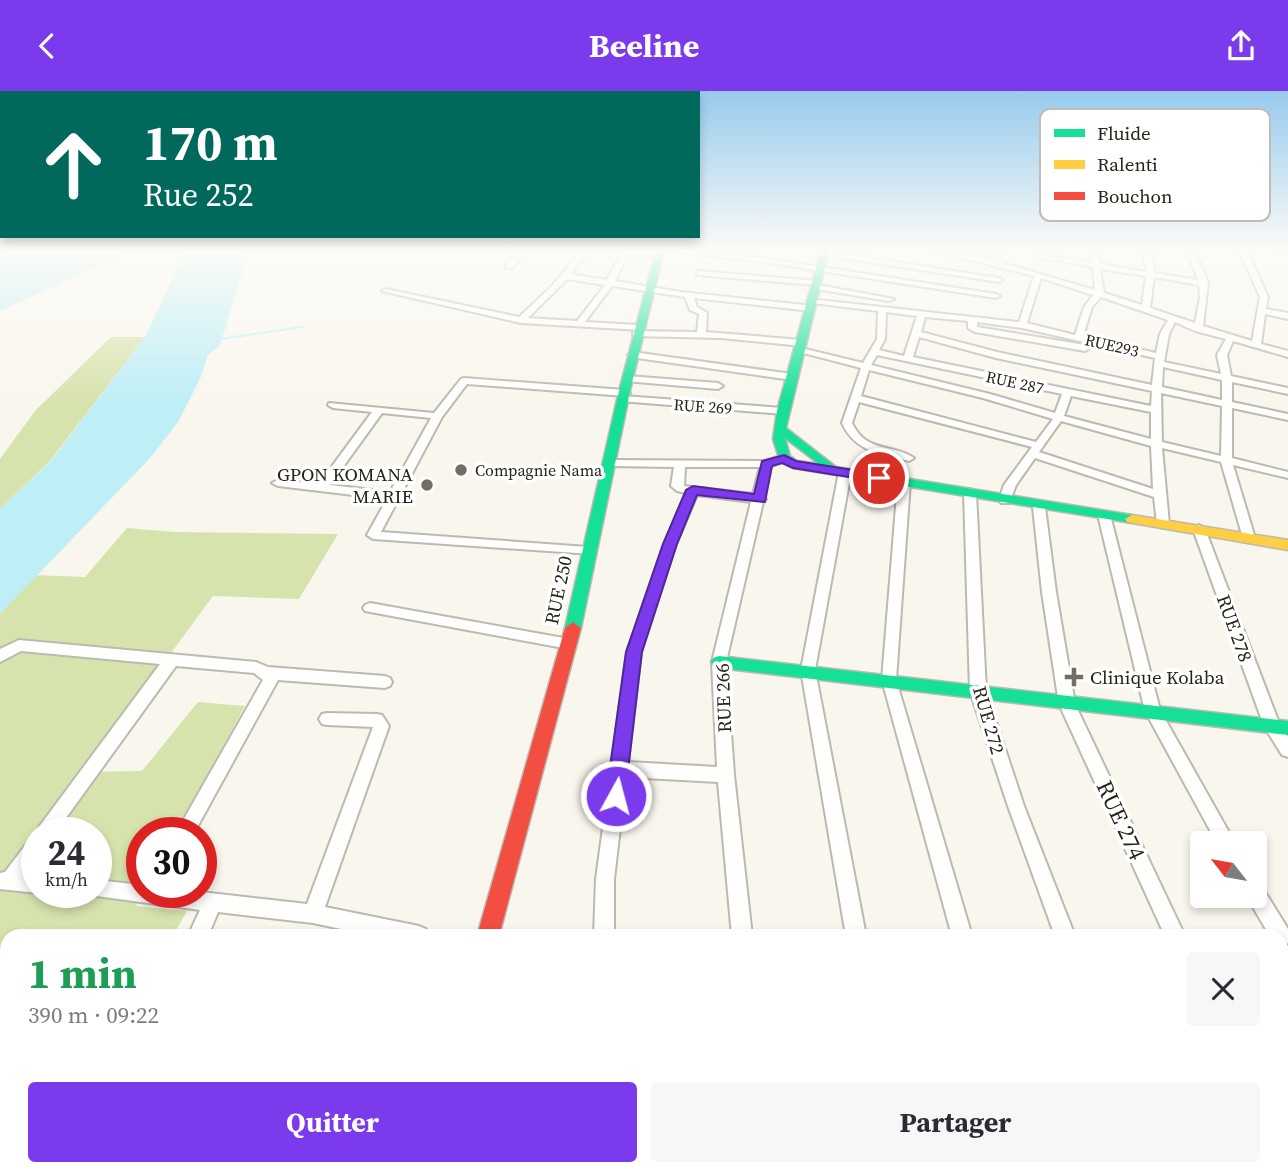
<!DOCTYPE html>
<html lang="fr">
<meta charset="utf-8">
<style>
body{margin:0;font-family:"Source Serif 4",serif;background:#f7f7f7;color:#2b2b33;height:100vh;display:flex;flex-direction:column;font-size:26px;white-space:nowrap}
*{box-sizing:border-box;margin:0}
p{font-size:23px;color:#7c7c81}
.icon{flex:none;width:38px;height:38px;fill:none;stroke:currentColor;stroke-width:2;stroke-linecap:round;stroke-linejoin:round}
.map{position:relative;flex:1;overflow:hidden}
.drawer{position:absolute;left:0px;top:838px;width:1288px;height:247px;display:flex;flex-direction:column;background:#fff;border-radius:21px 21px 0 0;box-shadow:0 4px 10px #0003}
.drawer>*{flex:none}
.top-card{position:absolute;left:0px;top:0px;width:700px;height:147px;box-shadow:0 4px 10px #0003;background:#00695c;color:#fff;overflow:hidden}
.needle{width:46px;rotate:301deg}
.tools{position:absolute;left:1190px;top:740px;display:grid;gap:14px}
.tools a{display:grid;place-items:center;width:77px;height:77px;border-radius:7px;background:#fff;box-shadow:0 4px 10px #0003;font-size:35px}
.speed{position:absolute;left:21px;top:726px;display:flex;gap:14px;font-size:35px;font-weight:700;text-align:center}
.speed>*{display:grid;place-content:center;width:91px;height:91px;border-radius:50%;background:#fff;box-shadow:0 4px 10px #0003;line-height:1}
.speed small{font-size:18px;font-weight:400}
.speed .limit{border:10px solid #d22;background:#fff;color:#111}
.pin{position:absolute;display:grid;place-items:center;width:60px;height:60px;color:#fff;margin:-30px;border:4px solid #fff;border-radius:50%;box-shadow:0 2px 7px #0007}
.me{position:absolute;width:77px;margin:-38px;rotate:7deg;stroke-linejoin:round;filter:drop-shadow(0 0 5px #0008)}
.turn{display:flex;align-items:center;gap:24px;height:147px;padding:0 28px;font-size:32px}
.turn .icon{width:91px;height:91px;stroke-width:2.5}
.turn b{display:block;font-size:49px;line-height:60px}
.round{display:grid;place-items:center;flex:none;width:74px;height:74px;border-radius:7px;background:#f7f7f7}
.overview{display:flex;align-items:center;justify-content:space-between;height:119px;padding:0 28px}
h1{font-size:42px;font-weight:700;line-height:52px;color:#1e9e55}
.action{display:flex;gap:14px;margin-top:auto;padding:14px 28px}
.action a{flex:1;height:80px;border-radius:7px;background:#7c3aed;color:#fff;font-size:28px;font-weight:700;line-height:80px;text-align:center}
.action a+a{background:#f7f7f7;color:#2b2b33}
header{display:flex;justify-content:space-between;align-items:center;height:91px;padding:0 28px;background:#7c3aed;color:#fff;font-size:32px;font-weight:700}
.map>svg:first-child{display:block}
</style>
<header><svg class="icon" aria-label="back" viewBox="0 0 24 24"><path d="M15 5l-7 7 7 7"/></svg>Beeline<svg class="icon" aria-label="share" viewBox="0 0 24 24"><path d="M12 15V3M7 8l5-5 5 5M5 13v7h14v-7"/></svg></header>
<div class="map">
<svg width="1288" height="1084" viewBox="0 0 1288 1084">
<rect width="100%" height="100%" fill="#f9f6ed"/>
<g fill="#d7e3ad" fill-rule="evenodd">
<path d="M111,246H145L50,370L0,418V368L35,320Z"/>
<path d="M127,437L175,441L338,443L299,508L213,505L83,681L142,680L198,611L245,615L176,742H142L143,802L136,815L187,820L173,845H7V935L0,934V523L34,484L85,486ZM37,742H96V802H37Z"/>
</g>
<g fill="#beeef6">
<path d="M0,159H133L0,220Z"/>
<path d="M186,159H249L220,254L208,264L200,288L178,331L150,367L0,523V418L51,370L145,246Z"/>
</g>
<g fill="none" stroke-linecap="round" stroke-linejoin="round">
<path stroke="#beeef6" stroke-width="2" d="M220,248L302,236"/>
<defs>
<g id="street">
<path d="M520,159H528L512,177H506V173Z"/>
<path d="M583,159H590L570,183L607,189L621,162L606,159L658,161H661V165L628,163L615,190L681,201L814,215V219L811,220L694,207L697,216L707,222L706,241L802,249L806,252L802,255L721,247L633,245V241L636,240L697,241L699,223L690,219L685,206L612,195L585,231L638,234L641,235V239L521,232L382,200L386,198L519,226L549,198ZM567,188L605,194L577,230L528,227Z"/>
<path d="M658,159H687L763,167L996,203L1000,205L996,207L763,171Z"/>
<path d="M929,159H945L992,169L993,159H1001L999,171L1095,199L1093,176L1038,166L1042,164L1092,172L1090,159H1098L1100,173L1147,181L1142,159H1150L1155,182L1198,189L1187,159H1195L1208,192L1203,235L1252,250L1260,206L1239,159H1247L1268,206L1266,218L1288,222V228L1265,223L1261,253L1288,260V266L1233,250L1227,264L1231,285L1288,297V303L1232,291V311L1288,323V329L1232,317V367L1288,381V387L1233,374L1255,447L1253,450L1249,451L1243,447L1221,371L1162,357L1169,433L1163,437L1157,433L1154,406L1035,367L1016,394L1009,412H1001L999,409L1004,394L1032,356L859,311L852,332C867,363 892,352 914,367L909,370C881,363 855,361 842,332L861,277L796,260L801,257L863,272L877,248L878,220L812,212H809V208L1019,231L1034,185ZM1100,178L1146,185L1142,214L1104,202ZM1154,186L1199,194L1200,207L1195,232L1150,217ZM1041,187L1093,204L1084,216L1075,244L1027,232ZM1101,206L1168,229L1160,243L1156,262L1083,245L1092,216ZM886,221L917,225L904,265L879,259L885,248ZM925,226L968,230V237L975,241L1085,260L1090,257L1085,254L977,236V231L1022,237L1155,267L1152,294L997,261L921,241ZM1175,231L1195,240L1226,248L1217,264L1221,283L1164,271L1169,243ZM919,246L996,267L1152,300L1151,315L913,266ZM877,264L1062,303L1055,322L990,303L871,274ZM1163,276L1222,289V309L1162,296ZM869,279L983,307L1053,328L1036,351L861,305ZM1161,302L1222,315L1221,365L1162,351ZM1071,305L1151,321V348L1064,325ZM1061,330L1151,355L1153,398L1039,361Z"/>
<path d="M1274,159H1288V162Z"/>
<path d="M825,160L999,187L1003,189L999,191L822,164L821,162Z"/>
<path d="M700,180L817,190L821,192L818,194L894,208L890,210L815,198L811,196L813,194L697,184V180Z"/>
<path d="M633,261L792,283L797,286L792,289L630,266L628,264Z"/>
<path d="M628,285L718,292L723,295L718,298L625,290V286Z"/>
<path d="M464,287L625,299L630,302L625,305L467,293L442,326L381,441L588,456L594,460L592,463L373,448L367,444L387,408L278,395L272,392L278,389L319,393L372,321L333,317L328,314L329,312L434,322L461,288ZM382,322L431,327L390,401L330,394Z"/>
<path d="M624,305L783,317L788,320L783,323L620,310V306Z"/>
<path d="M784,364L789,367L788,369L771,375L764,405L766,408L763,411L726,571L734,684L752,845H732L718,691L626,686L614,788V845H594L596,788L627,561L664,453L686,402L677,400L671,395L674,376L610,375L604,372L610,369L765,370ZM685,376H760L753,403L684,395ZM697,404L751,411L712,571L717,676L628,671L641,561L676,453Z"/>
<path d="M845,378L851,381L815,579L866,845H846L801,579L839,381Z"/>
<path d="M904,388L910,391L896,589L972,845H952L882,589L898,391Z"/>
<path d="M970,398L976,402L986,600L1024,715L1075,845H1055L1008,715L970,600L964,402Z"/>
<path d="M1039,412L1045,416L1056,501L1075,613L1185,845H1165L1059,613L1042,501L1033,416Z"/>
<path d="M1104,420L1110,424L1160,619L1235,752H1217L1145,620L1098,424Z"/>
<path d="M1199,434L1205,438L1279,632L1288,646V666L1282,664L1264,635L1193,438Z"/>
<path d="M370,512L569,548L574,549L576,553L574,557L569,558L365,520L363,517L365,514Z"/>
<path d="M19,549L256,571L268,576L385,585L390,587L392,591L390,595L385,597L278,589L194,742H176L263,589L254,582L176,575L55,742L37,743L39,736L160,573L21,560L0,571V558Z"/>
<path d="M327,622L377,623L382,624L389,635L325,816L419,835L426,838L429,845H374L313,832L218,821L208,845H188L200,819L89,804L88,802H96V789L142,794V802L201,801L307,813L373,636L327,634L322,633L319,628L322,623Z"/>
<path d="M37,745V768L26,783L37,784L38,802L0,798V782L5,781L31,747Z"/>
<path d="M1255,793L1262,796L1288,838V852L1281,855V845H1270L1248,808L1247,805H1255Z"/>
<path d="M0,939L7,940V962L0,961Z"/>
<rect x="1281" y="985" width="7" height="22"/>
<path d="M1281,1060L1288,1063V1084H1275L1272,1078H1281Z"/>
<rect x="572" y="1078" width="24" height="6"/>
<rect x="751" y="1078" width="24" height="6"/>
</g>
<g id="fast">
<path d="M656,159H664L630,300L581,537L573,543L565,537L619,300Z"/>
<path d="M821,159H829L786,337L836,376L1132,424L1139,428L1137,431L1132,432L793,377L780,370L773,348L777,320ZM785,347L819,373L797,370L790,365Z"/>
<path d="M719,565L1288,630V644L719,577L713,575L711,571L713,567Z"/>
<path d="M412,1078H438L437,1084H411Z"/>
</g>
<path id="slow" d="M1132,424L1288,449V459L1127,431L1125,428Z"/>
<path id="jam" d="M573,531L581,537L499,845H477L565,537Z"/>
</defs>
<use href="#street" stroke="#bcb9b0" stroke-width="4"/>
<use href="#fast" stroke="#bcb9b0" stroke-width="3"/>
<use href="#slow" stroke="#bcb9b0" stroke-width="3"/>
<use href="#jam" stroke="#bcb9b0" stroke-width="3"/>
<use href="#street" fill="#fefefc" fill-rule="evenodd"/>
<use href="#fast" fill="#16e098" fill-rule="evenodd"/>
<use href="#slow" fill="#ffcf43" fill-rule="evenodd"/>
<use href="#jam" fill="#f24e42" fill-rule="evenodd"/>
</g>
<linearGradient id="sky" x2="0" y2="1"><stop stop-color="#97cbee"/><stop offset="0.51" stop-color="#fcfbf7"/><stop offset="1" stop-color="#fcfbf7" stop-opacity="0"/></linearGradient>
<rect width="1288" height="311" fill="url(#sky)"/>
<path fill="#7c3aed" stroke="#51269a" stroke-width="2" d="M784,364L796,370L879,383L886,387L879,391L793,377L782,372L772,375L765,411L697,404L677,453L642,561L625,705L622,711L616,714L609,711L606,705L626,561L663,453L686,399L693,395L754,403L762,370Z"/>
<g fill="#716e64" stroke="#fff" stroke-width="2.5">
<circle cx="461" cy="379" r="7"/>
<circle cx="427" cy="394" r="7"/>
<path d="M1070.5 575.5h7v7h7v7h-7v7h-7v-7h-7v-7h7z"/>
</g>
<g text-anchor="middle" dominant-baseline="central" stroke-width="7" stroke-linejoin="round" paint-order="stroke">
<g font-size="16" fill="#28241a" stroke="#fff">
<text transform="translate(1112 254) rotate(13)">RUE293</text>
<text transform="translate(1015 291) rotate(12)">RUE 287</text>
<text transform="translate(703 315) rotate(4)">RUE 269</text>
</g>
<g font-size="16" fill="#28241a" stroke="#fff" text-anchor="start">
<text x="475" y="379">Compagnie Nama</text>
</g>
<g font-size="19" fill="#28241a" stroke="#fff" text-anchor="end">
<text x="413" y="383">GPON KOMANA<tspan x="413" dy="22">MARIE</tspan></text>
<text x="1090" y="586" text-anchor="start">Clinique Kolaba</text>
</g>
<g font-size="19" fill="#28241a" stroke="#fff">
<text transform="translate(558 499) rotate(-78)">RUE 250</text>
<text transform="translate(1235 537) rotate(70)">RUE 278</text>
<text transform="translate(723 607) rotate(-92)">RUE 266</text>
<text transform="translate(989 629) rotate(74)">RUE 272</text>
</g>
<g font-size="23" fill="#28241a" stroke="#fff">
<text transform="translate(1121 729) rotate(65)">RUE 274</text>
</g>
</g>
<rect x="1040" y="18" width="230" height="112" rx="10" fill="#fff" stroke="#bebdba" stroke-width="2"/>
<rect x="1054" y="38" width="31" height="8" fill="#16e098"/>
<rect x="1054" y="69" width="31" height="9" fill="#ffcf43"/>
<rect x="1054" y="101" width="31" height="8" fill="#f24e42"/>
<g font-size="19" fill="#28241a">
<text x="1097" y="49">Fluide</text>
<text x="1097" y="80">Ralenti</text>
<text x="1097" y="112">Bouchon</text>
</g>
</svg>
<div class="tools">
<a><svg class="needle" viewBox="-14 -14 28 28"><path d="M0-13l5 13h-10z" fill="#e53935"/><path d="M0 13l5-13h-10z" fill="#7c7c81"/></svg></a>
</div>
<div class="speed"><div>24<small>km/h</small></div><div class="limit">30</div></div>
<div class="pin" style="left:879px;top:387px;background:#d93025"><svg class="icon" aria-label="arrive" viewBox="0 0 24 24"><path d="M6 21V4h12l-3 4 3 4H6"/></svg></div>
<svg class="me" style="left:616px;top:705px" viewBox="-20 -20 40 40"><circle r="17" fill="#7c3aed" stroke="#fff" stroke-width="3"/><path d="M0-11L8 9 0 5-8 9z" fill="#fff"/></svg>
<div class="top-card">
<div class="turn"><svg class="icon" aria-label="ahead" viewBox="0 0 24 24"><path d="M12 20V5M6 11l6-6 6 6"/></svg><div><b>170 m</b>Rue 252</div></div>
</div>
<section class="drawer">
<div class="overview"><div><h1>1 min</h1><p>390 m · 09:22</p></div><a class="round"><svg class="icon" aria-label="close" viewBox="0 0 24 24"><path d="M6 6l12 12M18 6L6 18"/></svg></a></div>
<div class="action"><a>Quitter</a><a>Partager</a></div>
</section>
</div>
